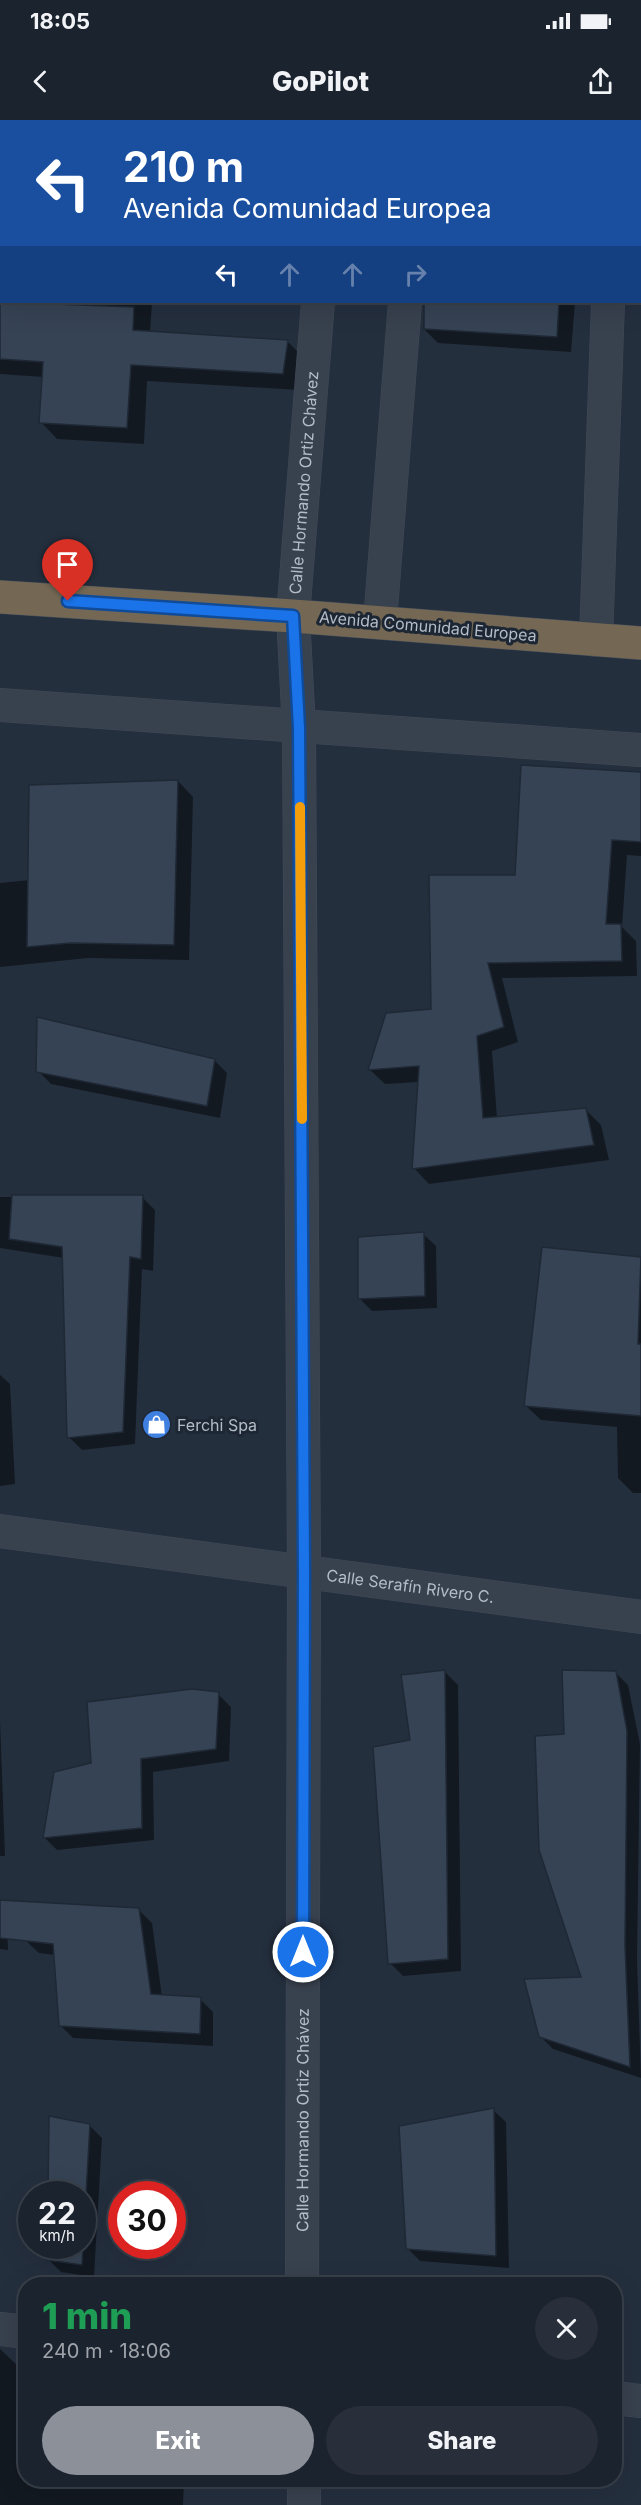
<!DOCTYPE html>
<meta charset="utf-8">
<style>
body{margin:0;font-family:Inter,sans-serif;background:#282f3a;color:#f1f3f6;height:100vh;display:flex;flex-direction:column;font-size:22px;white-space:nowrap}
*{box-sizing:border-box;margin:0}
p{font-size:20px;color:#a0a4aa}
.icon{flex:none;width:33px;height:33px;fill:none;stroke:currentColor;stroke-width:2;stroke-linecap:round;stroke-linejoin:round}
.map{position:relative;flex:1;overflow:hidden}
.drawer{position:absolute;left:18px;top:2157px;width:604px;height:210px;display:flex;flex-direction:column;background:#1b232e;border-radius:24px;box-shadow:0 6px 24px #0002,0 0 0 2px #39404a}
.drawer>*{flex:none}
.top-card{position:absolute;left:0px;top:0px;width:642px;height:183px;box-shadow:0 6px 24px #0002,0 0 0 2px #39404a;background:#1a4fa0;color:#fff;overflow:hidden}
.speed{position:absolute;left:18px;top:2061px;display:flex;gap:12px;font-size:30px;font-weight:700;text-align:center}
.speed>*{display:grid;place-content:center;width:78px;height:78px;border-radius:50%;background:#1b232e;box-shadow:0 6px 24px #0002,0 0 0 2px #39404a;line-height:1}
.speed small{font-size:15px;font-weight:400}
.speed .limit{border:9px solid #d22;background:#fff;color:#111}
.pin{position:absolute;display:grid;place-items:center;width:51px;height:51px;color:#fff;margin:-62px -26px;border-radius:50% 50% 50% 0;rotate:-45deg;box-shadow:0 0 6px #0007}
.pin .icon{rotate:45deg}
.me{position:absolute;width:66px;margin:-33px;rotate:0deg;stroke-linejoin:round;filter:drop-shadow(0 0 4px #0008)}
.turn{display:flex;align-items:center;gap:21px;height:126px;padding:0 24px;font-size:27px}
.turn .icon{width:78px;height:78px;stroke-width:2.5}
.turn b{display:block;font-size:42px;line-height:51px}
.lanes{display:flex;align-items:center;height:57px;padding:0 24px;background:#0003;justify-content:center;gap:30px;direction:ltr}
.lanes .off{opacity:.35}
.round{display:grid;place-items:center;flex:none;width:63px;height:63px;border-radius:32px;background:#282f3a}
.head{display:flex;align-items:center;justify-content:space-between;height:102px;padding:0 24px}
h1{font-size:36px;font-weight:800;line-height:45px;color:#1e9e55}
.cta{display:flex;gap:12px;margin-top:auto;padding:12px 24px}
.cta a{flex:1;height:69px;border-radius:36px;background:#8c9099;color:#fff;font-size:24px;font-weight:800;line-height:69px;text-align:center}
.cta a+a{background:#282f3a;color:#f1f3f6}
.status{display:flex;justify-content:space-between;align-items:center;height:42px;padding:0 30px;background:#1b232e;direction:ltr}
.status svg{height:16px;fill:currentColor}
header{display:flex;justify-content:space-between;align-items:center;height:78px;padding:0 24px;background:#1b232e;font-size:27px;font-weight:800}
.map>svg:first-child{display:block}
</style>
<div class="status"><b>18:05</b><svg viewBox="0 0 49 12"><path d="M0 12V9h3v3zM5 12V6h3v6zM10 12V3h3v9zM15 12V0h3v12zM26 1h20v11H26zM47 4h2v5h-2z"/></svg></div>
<header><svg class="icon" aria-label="back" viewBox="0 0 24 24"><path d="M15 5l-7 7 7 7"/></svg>GoPilot<svg class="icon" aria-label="share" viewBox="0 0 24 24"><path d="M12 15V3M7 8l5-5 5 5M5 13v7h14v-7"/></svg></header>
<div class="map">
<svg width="641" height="2385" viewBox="0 0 641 2385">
<rect width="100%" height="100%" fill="#242f3e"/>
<g fill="#0007">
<path d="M459,0H577V2Z"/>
<path d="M0,148L2,182H152L150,213L287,221L304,238L299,270L147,261L144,324L57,319L41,302L43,257L0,254Z"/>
<path d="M425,182H575L571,232L438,223L423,208Z"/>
<path d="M641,654V736L627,735L622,807L636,821L637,856L502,858L518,922L492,931L497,998L586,990L601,1005L609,1040L429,1064L414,1048L419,962L385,964L369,949L432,890L516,756Z"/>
<path d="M178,661L193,677L189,840L88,838L0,847V763L30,760Z"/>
<path d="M214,940L227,953L220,998L51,964L38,951Z"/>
<path d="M0,1077H142L155,1090L153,1151L142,1149L135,1324L82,1330L69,1317L64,1138L0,1128Z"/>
<path d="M423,1114L436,1126L437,1188L372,1191L359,1178Z"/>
<path d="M543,1128L641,1139V1373H633L618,1358L617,1307L541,1300L526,1286Z"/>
<path d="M0,1255L10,1264L15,1364L0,1366Z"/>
<path d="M445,1552L458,1565L461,1851L403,1856L390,1843L411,1621Z"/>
<path d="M615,1552L628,1565L640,1624L637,1840L641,1958L553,1929L540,1916L583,1859L565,1615Z"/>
<path d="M218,1574L231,1587L229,1641L153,1652L154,1720L57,1730L44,1717L93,1644Z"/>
<path d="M0,1599L5,1736H0Z"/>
<path d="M0,1787L7,1794L8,1830L0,1829Z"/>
<path d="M139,1790L152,1803L162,1877L200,1879L213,1892V1926L73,1918L60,1905L55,1835L39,1833L26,1821Z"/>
<path d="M493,1990L506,2002L509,2148L420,2141L407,2128Z"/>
<path d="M50,1998L89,2005L102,2018L94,2157L61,2152L48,2139V2126H82V2074H49Z"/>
<path d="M0,2229L20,2248H26V2360H184L183,2385H0Z"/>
</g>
<g fill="#364354" stroke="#1f2835" stroke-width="1.5">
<path d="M0,182L134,187L133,210L288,220L283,254L131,245L127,308L39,303L43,242L0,239Z"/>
<path d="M424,182H559L557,217L424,209Z"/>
<path d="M521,645L641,652V722L612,720L606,804H621L622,841L488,843L504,907L477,916L483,998L586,988L594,1025L412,1049L419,946L368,950L386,893L431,889L429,755H515Z"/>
<path d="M178,660L174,825L71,823L27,827L29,665Z"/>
<path d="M37,897L215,939L207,986L36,952Z"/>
<path d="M12,1075H143L141,1139L130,1137L123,1312L67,1318L62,1127L9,1119Z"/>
<path d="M424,1112L425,1176L358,1179V1117Z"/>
<path d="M542,1127L641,1137L638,1224H641V1296L524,1286Z"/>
<path d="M445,1550L448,1839L388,1844L373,1627L410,1620L401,1555Z"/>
<path d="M562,1550L616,1551L627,1611L625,1826L630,1947L539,1917L524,1859L581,1857L539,1730L535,1616L564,1614Z"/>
<path d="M192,1569L219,1572L216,1629L141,1639L142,1708L43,1718L54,1652L91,1643L87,1582Z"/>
<path d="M0,1780L139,1788L151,1874L201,1877L200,1914L59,1906L53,1824L0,1818Z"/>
<path d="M494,1988L496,2136L406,2129L399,2006Z"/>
<path d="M49,1996L90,2004L82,2145L47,2140V2126H82V2074H48Z"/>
</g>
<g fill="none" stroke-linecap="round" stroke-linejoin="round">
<defs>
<g id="street">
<path d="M333,2V0"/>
<path d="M420,2V0"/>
<path d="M615,2V0"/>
<path d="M380,502L405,182"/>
<path d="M596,520L608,182"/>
<path d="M0,585L641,630"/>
<path id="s1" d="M0,1411L641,1497"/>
<path id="s2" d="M302,2164L304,1452L299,608L293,496L318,182"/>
<path d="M0,2209L26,2212"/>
<path d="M615,2278L641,2281"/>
<path d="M304,2360V2385"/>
</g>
<path id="highway" d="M0,477L293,496L641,523"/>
</defs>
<use href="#street" stroke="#414a57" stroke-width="34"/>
<use href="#highway" stroke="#434c59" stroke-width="34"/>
<use href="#street" stroke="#38414e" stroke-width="33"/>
<use href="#highway" stroke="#746855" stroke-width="33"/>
</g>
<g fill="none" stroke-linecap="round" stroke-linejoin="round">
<defs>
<path id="route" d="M68,481L293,496L299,608L304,1452L303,1832"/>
</defs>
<use href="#route" stroke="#114b97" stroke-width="15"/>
<use href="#route" stroke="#1a73e8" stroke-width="10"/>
<path stroke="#f59e0b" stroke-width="10" d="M300,687L302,999"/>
</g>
<defs>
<symbol id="shop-disc" viewBox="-11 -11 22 22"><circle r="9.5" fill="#3f7fe0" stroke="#1d2633"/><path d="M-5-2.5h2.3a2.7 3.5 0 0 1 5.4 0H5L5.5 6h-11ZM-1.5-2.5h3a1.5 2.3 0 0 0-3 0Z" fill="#fff"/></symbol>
</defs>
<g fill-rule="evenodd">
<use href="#shop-disc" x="140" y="1288" width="33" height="33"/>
</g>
<g text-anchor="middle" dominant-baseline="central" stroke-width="6" stroke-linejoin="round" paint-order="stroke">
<g font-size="16" fill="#b4bcc9" stroke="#1d2633">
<text stroke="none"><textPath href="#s2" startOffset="1802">Calle Hormando Ortiz Chávez</textPath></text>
<text transform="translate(428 506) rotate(5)">Avenida Comunidad Europea</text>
<text stroke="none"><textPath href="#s1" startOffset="414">Calle Serafín Rivero C.</textPath></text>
<text stroke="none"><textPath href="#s2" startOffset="164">Calle Hormando Ortiz Chávez</textPath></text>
</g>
<g font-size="16" fill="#b4bcc9" stroke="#1d2633" text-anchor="start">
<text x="177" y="1305">Ferchi Spa</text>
</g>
</g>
</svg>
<div class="speed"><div>22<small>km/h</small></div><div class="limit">30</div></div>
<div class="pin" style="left:68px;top:481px;background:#d93025"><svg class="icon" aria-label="arrive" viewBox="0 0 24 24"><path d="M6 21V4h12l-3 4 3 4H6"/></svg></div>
<svg class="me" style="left:303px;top:1832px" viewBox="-20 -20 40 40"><circle r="17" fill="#1a73e8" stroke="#fff" stroke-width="3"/><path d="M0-11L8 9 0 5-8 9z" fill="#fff"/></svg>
<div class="top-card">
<div class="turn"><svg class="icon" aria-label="left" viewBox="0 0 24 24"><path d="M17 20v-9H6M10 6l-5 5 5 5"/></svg><div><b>210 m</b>Avenida Comunidad Europea</div></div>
<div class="lanes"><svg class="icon" aria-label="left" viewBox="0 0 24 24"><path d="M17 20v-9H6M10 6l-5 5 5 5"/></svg><svg class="icon off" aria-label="ahead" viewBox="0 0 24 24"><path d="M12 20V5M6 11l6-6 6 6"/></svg><svg class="icon off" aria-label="ahead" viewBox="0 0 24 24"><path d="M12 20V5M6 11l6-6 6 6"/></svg><svg class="icon off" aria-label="right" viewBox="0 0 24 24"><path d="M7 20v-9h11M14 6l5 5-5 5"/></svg></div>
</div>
<section class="drawer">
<div class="head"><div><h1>1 min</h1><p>240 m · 18:06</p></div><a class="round"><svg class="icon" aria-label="close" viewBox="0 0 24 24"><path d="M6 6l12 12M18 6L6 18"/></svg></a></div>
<div class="cta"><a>Exit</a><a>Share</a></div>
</section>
</div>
